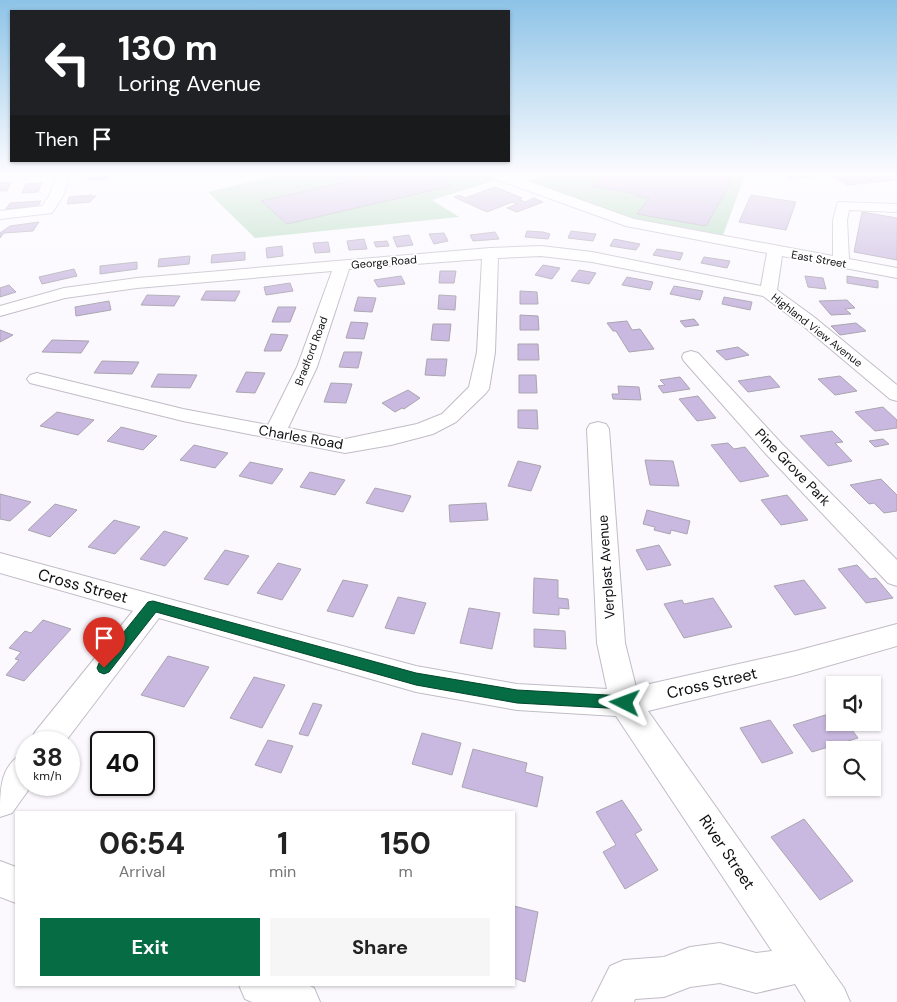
<!DOCTYPE html>
<style>
body{margin:0;font-family:"DM Sans",sans-serif;background:#f6f6f6;color:#222;height:100vh;display:flex;flex-direction:column;font-size:19px;white-space:nowrap}
*{box-sizing:border-box;margin:0}
p{font-size:16px;color:#767676}
.icon{flex:none;width:28px;height:28px;fill:none;stroke:currentColor;stroke-width:2;stroke-linecap:round;stroke-linejoin:round}
.map{position:relative;flex:1;overflow:hidden}
.side{position:absolute;left:15px;top:811px;width:500px;height:175px;display:flex;flex-direction:column;background:#fff;border-radius:0px;box-shadow:0 1px 4px #0004}
.side>*{flex:none}
.hud{position:absolute;left:10px;top:10px;width:500px;height:152px;border-radius:0px;box-shadow:0 1px 4px #0004;background:#202124;color:#fff;overflow:hidden}
.fabs{position:absolute;left:826px;top:676px;display:grid;gap:10px}
.fabs a{display:grid;place-items:center;width:55px;height:55px;border-radius:0px;background:#fff;box-shadow:0 1px 4px #0004;font-size:25px}
.speed{position:absolute;left:15px;top:731px;display:flex;gap:10px;font-size:25px;font-weight:700;text-align:center}
.speed>*{display:grid;place-content:center;width:65px;height:65px;border-radius:50%;background:#fff;box-shadow:0 1px 4px #0004;line-height:1}
.speed small{font-size:12px;font-weight:400}
.speed .limit{border:2px solid #111;border-radius:8px;background:#fff;color:#111}
.pin{position:absolute;display:grid;place-items:center;width:42px;height:42px;color:#fff;margin:-51px -21px;border-radius:50% 50% 50% 0;rotate:-45deg;box-shadow:0 0 5px #0007}
.pin .icon{rotate:45deg}
.me{position:absolute;width:55px;margin:-28px;rotate:273deg;stroke-linejoin:round;filter:drop-shadow(0 0 4px #0008)}
.turn{display:flex;align-items:center;gap:18px;height:105px;padding:0 25px;font-size:22px}
.turn .icon{width:65px;height:65px;stroke-width:2.5}
.turn b{display:block;font-size:35px;line-height:42px}
.then{display:flex;align-items:center;height:48px;padding:0 25px;background:#0003;gap:10px;font-size:19px}
.eta{display:flex;justify-content:space-evenly;align-items:center;height:85px;text-align:center}
.eta b{font-size:30px;font-weight:700;line-height:35px}
.primary-button{display:flex;gap:10px;margin-top:auto;padding:10px 25px}
.primary-button a{flex:1;height:58px;border-radius:0px;background:#056c43;color:#fff;font-size:20px;font-weight:700;line-height:58px;text-align:center}
.primary-button a+a{background:#f6f6f6;color:#222}
.map>svg:first-child{display:block}
</style>
<div class="map">
<svg width="897" height="1002" viewBox="0 0 897 1002">
<rect width="100%" height="100%" fill="#fbf9fe"/>
<g fill="#b3d9be">
<path d="M278,175H488L499,179L432,200L459,217L255,238L208,192Z"/>
<path d="M552,175H745L722,238L629,219L524,182Z"/>
</g>
<g fill="#c9b8df" stroke="#aaa5b0">
<path d="M90,175H107L106,179L88,180Z"/>
<path d="M377,175H433L451,186L287,224L261,201Z"/>
<path d="M602,175H735L706,226L637,214L649,198L636,196L638,194L592,186Z"/>
<path d="M783,175H891L896,180L847,185L830,175L790,179Z"/>
<path d="M11,182L7,191H0V183Z"/>
<path d="M42,183L38,192L22,193L26,184Z"/>
<path d="M495,187L522,198L519,199L525,202L534,198L543,202L517,212L507,208L517,204L512,202L487,212L454,197L460,195L465,198Z"/>
<path d="M92,195V196H96L90,202L67,204L69,197Z"/>
<path d="M751,195L796,202L786,230L739,222Z"/>
<path d="M41,201L37,207L6,209L10,203Z"/>
<path d="M862,212L897,218V260L854,252Z"/>
<path d="M39,222L33,231L4,233L0,238V233L10,226Z"/>
<path d="M527,231L543,232L550,234L548,239L525,237Z"/>
<path d="M571,231L596,234L593,241L568,238Z"/>
<path d="M495,232L499,239L473,241L470,235Z"/>
<path d="M444,233L448,241L434,244L429,234Z"/>
<path d="M409,235L413,245L397,247L393,237Z"/>
<path d="M364,239L367,249L349,250L347,241Z"/>
<path d="M614,239L640,244L636,250L610,246Z"/>
<path d="M387,241L389,246L376,247L374,242Z"/>
<path d="M328,242L330,252L315,253L313,243Z"/>
<path d="M282,246L283,256L267,258L266,248Z"/>
<path d="M657,249L683,253L680,260L653,255Z"/>
<path d="M245,252V260L211,263L212,255Z"/>
<path d="M190,256L189,264L158,267L159,259Z"/>
<path d="M704,257L730,261L727,268L701,263Z"/>
<path d="M137,262V269L100,274V266Z"/>
<path d="M543,265L560,268L552,279L535,275Z"/>
<path d="M74,269L77,276L42,284L39,277Z"/>
<path d="M579,270L596,273L589,284L571,281Z"/>
<path d="M440,271H456L454,283H439Z"/>
<path d="M401,276L405,284L378,287L374,280Z"/>
<path d="M805,276L823,278L826,289L808,287Z"/>
<path d="M847,276L878,281V288L847,283Z"/>
<path d="M627,277L653,282L650,290L622,285Z"/>
<path d="M290,283L293,291L266,295L264,287Z"/>
<path d="M9,285L16,292L0,297V288Z"/>
<path d="M674,286L703,291L700,300L670,294Z"/>
<path d="M206,291H240L235,301L201,300Z"/>
<path d="M520,291L537,292L538,304H520Z"/>
<path d="M147,295L180,296L174,306L141,305Z"/>
<path d="M439,295L456,296L455,310L438,309Z"/>
<path d="M358,297L376,298L372,312L354,311Z"/>
<path d="M724,297L752,302L750,310L722,304Z"/>
<path d="M847,300L855,308L845,309L851,314L831,315L819,301Z"/>
<path d="M109,301L111,310L76,316L75,307Z"/>
<path d="M278,307H296L290,322H272Z"/>
<path d="M520,315L538,316L539,330H520Z"/>
<path d="M694,319L699,325L685,327L680,321Z"/>
<path d="M627,321L632,330L640,329L654,349L629,352L616,331H613L607,323Z"/>
<path d="M351,322L368,323L364,339L346,338Z"/>
<path d="M856,323L866,331L840,335L831,326Z"/>
<path d="M433,324H451L449,341L431,340Z"/>
<path d="M0,330L13,335L0,342Z"/>
<path d="M271,334L288,335L281,351H264Z"/>
<path d="M52,340L89,341L81,353L42,352Z"/>
<path d="M518,344H538L539,360H518Z"/>
<path d="M738,347L749,355L726,360L716,351Z"/>
<path d="M344,352H362L358,368L339,367Z"/>
<path d="M427,359H447L445,376L425,375Z"/>
<path d="M102,361L139,362L132,374L94,373Z"/>
<path d="M246,372L265,373L255,393L236,392Z"/>
<path d="M158,374L197,375L190,388L151,387Z"/>
<path d="M519,375H536L537,393H519Z"/>
<path d="M770,376L780,387L748,392L738,381Z"/>
<path d="M840,376L857,391L835,395L818,379Z"/>
<path d="M680,377L690,389L663,393L658,386L665,385L660,380Z"/>
<path d="M331,383L352,384L346,403L324,402Z"/>
<path d="M618,386L639,387L641,400L613,399L612,394H619Z"/>
<path d="M408,390L420,398L404,409L402,408L395,412L382,403Z"/>
<path d="M698,396L716,418L697,421L679,399Z"/>
<path d="M883,407L897,420V428L875,431L855,412Z"/>
<path d="M518,410H537L538,429L518,428Z"/>
<path d="M57,412L94,420L78,435L40,426Z"/>
<path d="M121,427L157,436L143,450L107,441Z"/>
<path d="M832,431L843,442L835,443L852,461L828,466L800,436Z"/>
<path d="M883,439L889,444L875,447L869,441Z"/>
<path d="M728,443L734,449L745,447L769,476L740,482L711,445Z"/>
<path d="M194,445L228,453L215,468L180,460Z"/>
<path d="M645,460L673,461L679,486L650,485Z"/>
<path d="M518,461L541,466L531,491L508,486Z"/>
<path d="M250,462L283,469L272,484L239,476Z"/>
<path d="M310,472L345,480L335,495L300,487Z"/>
<path d="M881,479L897,495V511L884,513L874,503L869,504L850,485Z"/>
<path d="M375,488L411,496L403,512L366,503Z"/>
<path d="M0,494L31,502L10,521L0,519Z"/>
<path d="M787,495L808,520L781,525L761,500Z"/>
<path d="M486,503L488,520L450,522L449,505Z"/>
<path d="M55,504L77,510L50,537L28,530Z"/>
<path d="M647,510L690,521L687,534L671,530L670,534L654,530L655,527L643,524Z"/>
<path d="M114,520L140,527L115,554L88,547Z"/>
<path d="M164,531L188,538L165,566L140,559Z"/>
<path d="M659,545L671,565L647,570L636,550Z"/>
<path d="M225,550L249,556L228,585L204,579Z"/>
<path d="M278,563L301,569L282,600L257,593Z"/>
<path d="M857,565L870,579L876,578L893,598L866,603L838,569Z"/>
<path d="M534,578L558,580V598L568,599L569,609L559,608V615L533,613Z"/>
<path d="M343,580L368,585L353,617L327,611Z"/>
<path d="M804,580L826,608L795,615L774,586Z"/>
<path d="M398,597L426,603L414,634L385,628Z"/>
<path d="M713,598L732,627L684,638L664,604L682,600L684,604Z"/>
<path d="M469,608L500,613L492,649L460,643Z"/>
<path d="M43,620L71,629L24,681L6,675L19,660L15,659L21,652L9,648L25,631L31,633Z"/>
<path d="M534,629L565,631L566,649L534,647Z"/>
<path d="M168,656L209,667L184,707L141,695Z"/>
<path d="M254,677L285,685L262,728L230,718Z"/>
<path d="M313,703L322,705L308,736L299,734Z"/>
<path d="M835,712V722H846L858,738L812,752L793,725Z"/>
<path d="M770,720L793,753L762,763L740,728Z"/>
<path d="M422,733L461,743L452,775L412,764Z"/>
<path d="M268,740L293,746L281,773L255,765Z"/>
<path d="M473,749L527,763L525,772L543,777L537,807L462,787Z"/>
<path d="M622,800L642,830L635,834L658,870L625,889L603,852L616,845L596,812Z"/>
<path d="M804,819L853,881L820,900L771,837Z"/>
<path d="M514,906L538,912L525,982L514,978Z"/>
</g>
<g fill="none" stroke-linecap="round" stroke-linejoin="round">
<defs>
<g id="minor">
<path d="M57,175H70L63,196L52,213L0,219V211L42,206L49,196Z"/>
<path d="M492,175H511L634,219L833,256V220L838,202L897,204V212L849,210L847,220L849,259L897,268V278L782,256L777,290L814,317L897,385V401L890,399L802,325L763,296L592,262L541,256L498,258L495,352L489,389L486,393L456,422L433,434L391,445L345,453L183,421L30,383L27,379L30,375L37,373L183,409L268,425L297,367L332,271L137,288L65,298L0,316V306L64,288L137,278L490,248L541,246L592,252L761,286L767,253L626,226L493,178ZM482,259L477,352L469,387L442,414L417,424L345,439L288,428L317,367L349,269Z"/>
<path d="M691,351L698,353L782,444L897,560V586L888,583L766,454L684,361L682,357L684,353Z"/>
<path d="M598,422L606,424L609,429L625,643L636,687L796,651L897,624V646L796,675L648,711L844,988L850,1002H806L795,984L756,993L720,983L690,987L664,997L635,999L634,1002H592L610,966L624,960L664,957L690,947L720,943L756,953L772,951L616,716L517,710L416,692L159,618L65,742H30L35,732L133,611L0,573V553L416,666L517,684L607,689L597,643L587,429L590,424Z"/>
<path d="M26,752V785H32L12,813L0,817C0,788 0,764 26,752Z"/>
<path d="M0,861L16,867V903L0,897Z"/>
<path d="M239,985H308L314,988L320,1002H252L245,999Z"/>
</g>
</defs>
<use href="#minor" stroke="#c1bcc7" stroke-width="2"/>
<use href="#minor" fill="#fff" fill-rule="evenodd"/>
</g>
<linearGradient id="sky" x2="0" y2="1"><stop stop-color="#8dc3e7"/><stop offset="0.55" stop-color="#fdfcff"/><stop offset="1" stop-color="#fdfcff" stop-opacity="0"/></linearGradient>
<rect width="897" height="316" fill="url(#sky)"/>
<path fill="#056c43" stroke="#03462c" d="M153,601L416,673L517,690L625,696L630,698L632,703L630,707L625,709L517,703L416,685L156,612L109,672L104,674L99,672L97,668L99,663L148,602Z"/>
<g text-anchor="middle" dominant-baseline="central" stroke-width="4" stroke-linejoin="round" paint-order="stroke">
<g font-size="11" fill="#0f0e11" stroke="#fff">
<text transform="translate(819 259) rotate(10)">East Street</text>
<text transform="translate(384 262) rotate(-5)">George Road</text>
<text transform="translate(817 330) rotate(38)">Highland View Avenue</text>
<text transform="translate(311 351) rotate(-69)">Bradford Road</text>
</g>
<g font-size="14" fill="#0f0e11" stroke="#fff">
<text transform="translate(301 437) rotate(10)">Charles Road</text>
<text transform="translate(793 467) rotate(46)">Pine Grove Park</text>
<text transform="translate(606 567) rotate(-94)">Verplast Avenue</text>
</g>
<g font-size="16" fill="#0f0e11" stroke="#fff">
<text transform="translate(83 586) rotate(15)">Cross Street</text>
<text transform="translate(712 683) rotate(-13)">Cross Street</text>
<text transform="translate(727 852) rotate(56)">River Street</text>
</g>
</g>
</svg>
<div class="fabs">
<a><svg class="icon" aria-label="sound" viewBox="0 0 24 24"><path d="M4 9h4l5-4v14l-5-4H4zM17 9q2 3 0 6"/></svg></a>
<a><svg class="icon" aria-label="search" viewBox="0 0 24 24"><circle cx="10" cy="10" r="6"/><path d="M15 15l6 6"/></svg></a>
</div>
<div class="speed"><div>38<small>km/h</small></div><div class="limit">40</div></div>
<div class="pin" style="left:104px;top:668px;background:#d93025"><svg class="icon" aria-label="arrive" viewBox="0 0 24 24"><path d="M6 21V4h12l-3 4 3 4H6"/></svg></div>
<svg class="me" style="left:625px;top:703px" viewBox="-20 -20 40 40"><path d="M0-17L14 15 0 8-14 15z" fill="#056c43" stroke="#fff" stroke-width="4"/></svg>
<div class="hud">
<div class="turn"><svg class="icon" aria-label="left" viewBox="0 0 24 24"><path d="M17 20v-9H6M10 6l-5 5 5 5"/></svg><div><b>130 m</b>Loring Avenue</div></div>
<div class="then">Then<svg class="icon" aria-label="arrive" viewBox="0 0 24 24"><path d="M6 21V4h12l-3 4 3 4H6"/></svg></div>
</div>
<section class="side">
<div class="eta">
<div><b>06:54</b><p>Arrival</p></div>
<div><b>1</b><p>min</p></div>
<div><b>150</b><p>m</p></div>
</div>
<div class="primary-button"><a>Exit</a><a>Share</a></div>
</section>
</div>
